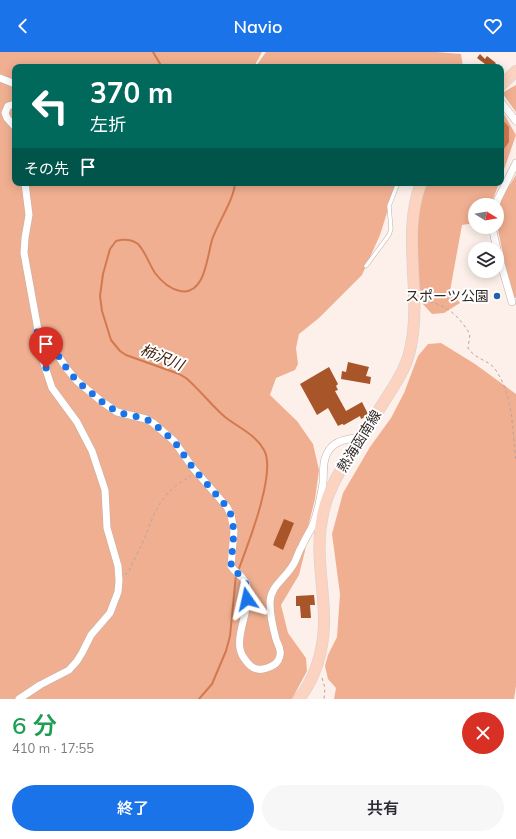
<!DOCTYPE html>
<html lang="ja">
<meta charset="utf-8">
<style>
body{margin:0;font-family:Mulish,"Noto Sans JP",sans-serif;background:#f7f7f7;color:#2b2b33;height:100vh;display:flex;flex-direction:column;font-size:15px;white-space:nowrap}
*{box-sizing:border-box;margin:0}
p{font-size:13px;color:#7c7c81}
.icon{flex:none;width:22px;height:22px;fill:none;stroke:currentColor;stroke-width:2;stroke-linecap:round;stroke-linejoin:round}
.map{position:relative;height:647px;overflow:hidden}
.drawer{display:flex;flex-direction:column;background:#fff;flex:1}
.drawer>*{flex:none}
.banner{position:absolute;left:12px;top:12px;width:492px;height:122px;border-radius:8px;box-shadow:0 2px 10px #0003;background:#00695c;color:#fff;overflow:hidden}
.needle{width:26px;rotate:101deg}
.buttons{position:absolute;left:468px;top:146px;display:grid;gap:8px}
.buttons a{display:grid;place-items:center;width:36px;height:36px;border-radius:50%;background:#fff;box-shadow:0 2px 10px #0003;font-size:20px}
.pin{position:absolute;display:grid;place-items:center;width:34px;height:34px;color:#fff;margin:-41px -17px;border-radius:50% 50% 50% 0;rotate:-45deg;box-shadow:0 0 4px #0007}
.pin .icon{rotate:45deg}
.me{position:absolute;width:44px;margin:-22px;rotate:349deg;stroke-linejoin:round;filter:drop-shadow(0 0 3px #0008)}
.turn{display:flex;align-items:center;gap:14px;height:84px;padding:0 12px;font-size:18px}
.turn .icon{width:52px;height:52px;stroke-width:2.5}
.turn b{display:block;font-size:28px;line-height:34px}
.then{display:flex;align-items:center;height:38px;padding:0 12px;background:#0003;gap:8px;font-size:15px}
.round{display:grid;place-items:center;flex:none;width:42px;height:42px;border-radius:21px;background:#f7f7f7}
.summary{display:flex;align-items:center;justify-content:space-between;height:68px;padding:0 12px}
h1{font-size:24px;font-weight:600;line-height:30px;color:#1e9e55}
.cta{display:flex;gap:8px;margin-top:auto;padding:8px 12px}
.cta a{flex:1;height:46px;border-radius:24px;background:#1a73e8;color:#fff;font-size:16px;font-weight:600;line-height:46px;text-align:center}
.cta a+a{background:#f7f7f7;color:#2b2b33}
header{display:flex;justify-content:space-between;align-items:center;height:52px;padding:0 12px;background:#1a73e8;color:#fff;font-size:18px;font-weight:600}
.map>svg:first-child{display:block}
</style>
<header><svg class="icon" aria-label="back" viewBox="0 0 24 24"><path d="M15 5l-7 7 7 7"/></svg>Navio<svg class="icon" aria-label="heart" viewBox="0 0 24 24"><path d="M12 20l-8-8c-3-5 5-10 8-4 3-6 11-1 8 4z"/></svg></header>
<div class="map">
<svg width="516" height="647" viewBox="0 0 516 647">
<rect width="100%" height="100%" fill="#fdf0ea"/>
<g fill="#f0af91">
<path d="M0,0H262L256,11V14L266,0H436L461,2L463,15H15V131H398L390,151L380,183L362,223L319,266L299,282L296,296L298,312L295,318L276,326L270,343L297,369L313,392L319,418L315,447L308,475L305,499L299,523L281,553L288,581L306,606L307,619L292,647H0Z"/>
<path d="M516,33V60L502,41Z"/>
<path d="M501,57L516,83L501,126Z"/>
<path d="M516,123V246L512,245L497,173L499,150Z"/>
<path d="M426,131H499L491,153H475V171L462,173L450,239L460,251L444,261L432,262L422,251L418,227V154Z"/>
<path d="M441,291L475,312L516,342V634L514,647H334L336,636L328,627L325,614L328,603L337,585L340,542L332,482L343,441L370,395L391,366L404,341L418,304L428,292Z"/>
</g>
<path fill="#d17a50" d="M501,66L509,75V90L501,101Z"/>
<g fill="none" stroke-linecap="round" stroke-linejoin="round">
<g stroke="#d17a50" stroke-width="2">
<path d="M153,0L162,15"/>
<path d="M235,131C234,148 218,170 212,188C207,205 205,244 180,239C170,237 161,229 155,221C149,212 145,199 138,192C131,187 124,187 116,189L110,197L103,222L100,244L102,259L111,288L120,299L126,303L179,322L186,326C200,338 211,353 225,365C239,376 255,382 264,398C277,420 247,495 238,519"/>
<path d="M199,647L212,632L226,599L230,584L236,523"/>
</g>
</g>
<g fill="#a75529">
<path d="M480,2L485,7L487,4L496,11L493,15H489L477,6Z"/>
<path d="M348,310L369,315L366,324L371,325L370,332L341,327L342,319L346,320Z"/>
<path d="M329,315L338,332L336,334L338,338L335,339L346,359L362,350L368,362L367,364L361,367L360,364L344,373L342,372L338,374L328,356L317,363L300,332Z"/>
<path d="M284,467L294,471L283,498L273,493Z"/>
<path d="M314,543L315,553H310L311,566H301L300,554H296V544Z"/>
</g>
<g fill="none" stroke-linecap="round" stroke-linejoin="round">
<defs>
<path id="service" d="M366,214L389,183L391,177L389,154L398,131"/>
<g id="minor">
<path d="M0,26L15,32"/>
<path d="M501,50L516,69"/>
<path d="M15,52L8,54L5,61L7,66L15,75"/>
<path d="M496,153L498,147L516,111"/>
<path d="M492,175L497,197"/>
<path d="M497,198L512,250"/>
<path d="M38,278L44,280L52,288L59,305L67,317L77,329L101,349L117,360L146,367L153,371L174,389L193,416L227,455L231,463L234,479L231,514C235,521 244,524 246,532C254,555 230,588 244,606C250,615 256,620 267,616C270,615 275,613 277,610C279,608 281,602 280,599C280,595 277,591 276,587C273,576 270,563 270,551C270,534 285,527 293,513C297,507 298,500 302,494C305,487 309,481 312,475C317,464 321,443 323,431C324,419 322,408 329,398C336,388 349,386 361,386"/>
<path d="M19,647L40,633L69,618L77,609L82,601L91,583L110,561L118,540L119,529L118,514L107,476L105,438L92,399L77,370L52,336L36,288V282L38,278L24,201L25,186L29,163L25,131"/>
</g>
<g id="primary">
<path d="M501,33L516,19"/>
<path d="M299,647C315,626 323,599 324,573C325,538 315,503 322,467C327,436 344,412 361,386C370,373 378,359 387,345C397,329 408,313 411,293C422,240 401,183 421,131"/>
</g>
</defs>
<use href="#service" stroke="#c3aea5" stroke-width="4.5"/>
<use href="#minor" stroke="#c3aea5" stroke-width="8"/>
<use href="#primary" stroke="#d2d0cf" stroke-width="12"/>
<g stroke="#b2a7a2" stroke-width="1" stroke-dasharray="3 3" stroke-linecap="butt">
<path d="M424,248C448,254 457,262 470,282L468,296C476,308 489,308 495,317C514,344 512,378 516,410"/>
<path d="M125,523C131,518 132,511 136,504C155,469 151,446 191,424"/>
<path d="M322,626L325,636L324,647"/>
</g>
<use href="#service" stroke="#fff" stroke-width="3.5"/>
<use href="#minor" stroke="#fff" stroke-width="7"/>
<use href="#primary" stroke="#fcd3c0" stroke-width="11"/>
</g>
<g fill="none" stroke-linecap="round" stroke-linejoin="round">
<path stroke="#1a73e8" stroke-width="7" stroke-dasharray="0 12.6" d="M46,316C42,305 32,288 38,278L44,280L52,288L59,305L67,317L77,329L101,349L117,360L146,367L153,371L174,389L193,416L227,455L231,463L234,479L231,514C233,519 236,520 240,523C247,530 247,537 247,547"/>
</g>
<circle fill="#1f60b1" stroke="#fff" stroke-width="1.5" cx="497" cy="244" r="4"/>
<g text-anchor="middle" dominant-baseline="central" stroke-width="4" stroke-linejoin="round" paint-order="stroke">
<g font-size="14" fill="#312926" stroke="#fff" text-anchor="end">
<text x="489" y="244">スポーツ公園</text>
</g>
<g font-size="14" fill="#312926" stroke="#fff">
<text transform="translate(359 389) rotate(-58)">熱海函南線</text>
</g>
<g font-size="15" font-style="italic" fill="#43200e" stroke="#fff">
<text transform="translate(162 305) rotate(22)">柿沢川</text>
</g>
</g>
</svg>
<div class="buttons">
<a><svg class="needle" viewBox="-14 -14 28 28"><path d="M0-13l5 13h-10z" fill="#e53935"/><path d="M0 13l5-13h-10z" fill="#7c7c81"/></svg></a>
<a><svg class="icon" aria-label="layers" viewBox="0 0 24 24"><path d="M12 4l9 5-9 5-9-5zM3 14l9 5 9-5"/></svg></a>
</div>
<div class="pin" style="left:46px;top:316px;background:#d93025"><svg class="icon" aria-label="arrive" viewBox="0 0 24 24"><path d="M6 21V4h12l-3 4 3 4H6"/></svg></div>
<svg class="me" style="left:247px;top:547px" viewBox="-20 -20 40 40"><path d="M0-17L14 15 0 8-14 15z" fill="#1a73e8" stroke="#fff" stroke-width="4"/></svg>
<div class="banner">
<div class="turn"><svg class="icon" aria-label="left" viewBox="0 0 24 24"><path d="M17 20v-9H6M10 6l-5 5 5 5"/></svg><div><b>370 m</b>左折</div></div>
<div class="then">その先<svg class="icon" aria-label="arrive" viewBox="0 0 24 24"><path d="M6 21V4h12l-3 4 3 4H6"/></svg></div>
</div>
</div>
<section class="drawer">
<div class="summary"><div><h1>6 分</h1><p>410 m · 17:55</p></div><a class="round" style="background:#d93025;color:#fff"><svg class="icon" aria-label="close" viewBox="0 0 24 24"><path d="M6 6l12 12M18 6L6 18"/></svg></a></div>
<div class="cta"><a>終了</a><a>共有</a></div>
</section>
